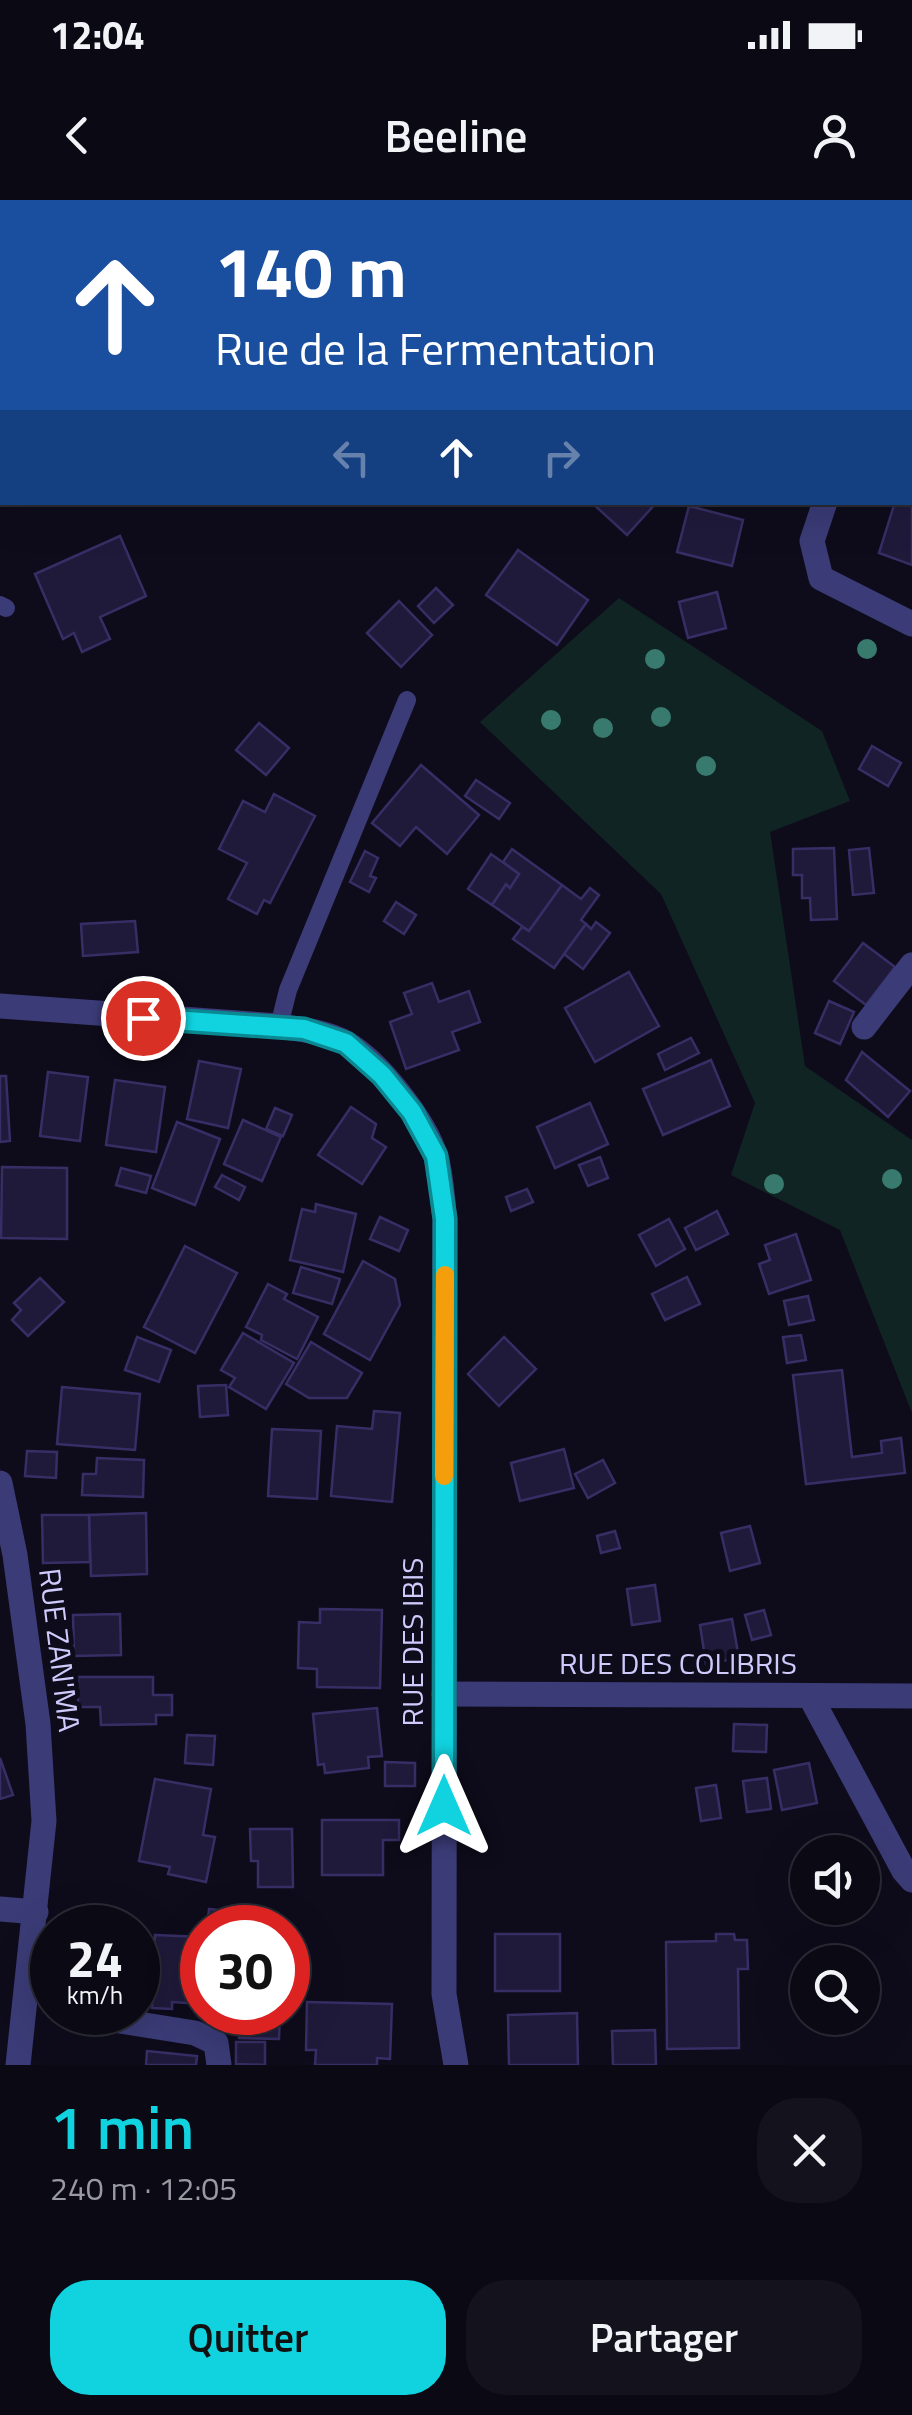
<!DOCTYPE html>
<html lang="fr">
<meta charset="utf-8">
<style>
body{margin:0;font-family:"Titillium Web",sans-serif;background:#13121d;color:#f1f3f6;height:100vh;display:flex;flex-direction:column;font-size:38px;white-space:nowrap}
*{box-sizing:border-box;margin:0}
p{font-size:32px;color:#999aa0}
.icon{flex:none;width:55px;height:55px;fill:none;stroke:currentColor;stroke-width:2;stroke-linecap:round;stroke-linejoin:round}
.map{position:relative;height:1865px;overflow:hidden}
.details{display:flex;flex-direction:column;background:#0a0914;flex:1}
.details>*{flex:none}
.hud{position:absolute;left:0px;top:0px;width:912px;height:305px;box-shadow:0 10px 40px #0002,0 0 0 2px #2a2a34;background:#1a4fa0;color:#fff;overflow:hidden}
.buttons{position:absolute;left:790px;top:1635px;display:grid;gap:20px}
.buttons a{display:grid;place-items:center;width:90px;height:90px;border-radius:50%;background:#0a0914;box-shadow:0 10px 40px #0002,0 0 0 2px #2a2a34;font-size:50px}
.speed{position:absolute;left:30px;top:1705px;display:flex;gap:20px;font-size:50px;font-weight:700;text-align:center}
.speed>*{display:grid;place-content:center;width:130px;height:130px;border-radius:50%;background:#0a0914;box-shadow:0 10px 40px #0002,0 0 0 2px #2a2a34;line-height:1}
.speed small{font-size:25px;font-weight:400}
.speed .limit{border:15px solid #d22;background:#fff;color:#111}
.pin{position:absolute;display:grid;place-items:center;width:85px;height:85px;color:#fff;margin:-42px;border:5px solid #fff;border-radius:50%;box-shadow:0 2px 10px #0007}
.me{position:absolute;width:110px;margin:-55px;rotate:0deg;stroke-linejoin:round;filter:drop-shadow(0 0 8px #0008)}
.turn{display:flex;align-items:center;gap:35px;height:210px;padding:0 50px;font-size:45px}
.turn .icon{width:130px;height:130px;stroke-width:2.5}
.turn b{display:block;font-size:70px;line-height:85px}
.lanes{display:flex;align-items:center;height:95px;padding:0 50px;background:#0003;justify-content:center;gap:50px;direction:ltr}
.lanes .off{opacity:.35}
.round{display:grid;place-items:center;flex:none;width:105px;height:105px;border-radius:40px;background:#13121d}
.overview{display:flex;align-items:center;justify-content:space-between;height:170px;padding:0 50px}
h1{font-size:60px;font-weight:600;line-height:75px;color:#11d3e0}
.cta{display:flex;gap:20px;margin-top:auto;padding:20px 50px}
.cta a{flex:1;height:115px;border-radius:40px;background:#11d3e0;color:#111;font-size:40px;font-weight:600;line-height:115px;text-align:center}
.cta a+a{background:#13121d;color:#f1f3f6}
.status{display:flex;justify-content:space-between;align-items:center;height:70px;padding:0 50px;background:#0a0914;direction:ltr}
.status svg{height:28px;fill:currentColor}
header{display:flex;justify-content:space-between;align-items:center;height:130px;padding:0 50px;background:#0a0914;font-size:45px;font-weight:600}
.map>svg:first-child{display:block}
</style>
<div class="status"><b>12:04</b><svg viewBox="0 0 49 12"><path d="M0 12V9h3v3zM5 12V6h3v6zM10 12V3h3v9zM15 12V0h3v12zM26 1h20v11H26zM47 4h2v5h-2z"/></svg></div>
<header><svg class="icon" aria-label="back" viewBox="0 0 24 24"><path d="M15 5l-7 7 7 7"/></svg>Beeline<svg class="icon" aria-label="person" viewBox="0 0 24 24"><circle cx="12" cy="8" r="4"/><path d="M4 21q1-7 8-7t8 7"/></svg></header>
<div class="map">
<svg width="912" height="1865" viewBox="0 0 912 1865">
<rect width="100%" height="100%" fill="#0e0c1b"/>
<path fill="#102423" d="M619,398L822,531L850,601L770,632L805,866L912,940V1213L840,1030L731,975L755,903L661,694L480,522Z"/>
<g fill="#1f1a3a" stroke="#372e65" stroke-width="2.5">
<path d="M910,294L912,295V365L879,353L895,302H910Z"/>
<path d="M591,302H657L627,335Z"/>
<path d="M689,306L743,320L732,366L677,352Z"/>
<path d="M120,336L146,396L100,417L110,439L82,452L74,433L63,439L35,374Z"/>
<path d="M518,350L588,400L557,445L486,395Z"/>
<path d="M436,388L453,405L434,423L418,406Z"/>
<path d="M717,392L726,428L688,438L679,402Z"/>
<path d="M399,401L432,435L401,467L367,433Z"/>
<path d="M259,523L289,548L266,575L236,550Z"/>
<path d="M872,546L901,563L888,586L859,569Z"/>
<path d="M421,565L479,615L447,654L416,627L400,646L372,623Z"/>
<path d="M476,580L510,603L499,619L465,596Z"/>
<path d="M274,594L315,616L270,703L264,700L257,714L228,699L247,663L219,649L243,601L265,612Z"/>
<path d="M834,648L837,719L811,720L810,698H802V675H793V649Z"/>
<path d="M869,648L874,693L853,695L849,650Z"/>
<path d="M512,649L562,685L529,731L492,705L506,684L510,688L519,674L503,662Z"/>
<path d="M365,651L378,658L370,676L376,678L369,692L350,682Z"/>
<path d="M491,654L519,674L510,688L506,684L492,705L468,689Z"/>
<path d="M562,685L581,699L590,688L599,695L581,720L586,724L554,768L513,739L522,727L529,731Z"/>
<path d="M396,702L416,715L404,734L384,721Z"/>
<path d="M135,721L138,752L83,756L81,724Z"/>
<path d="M596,722L610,733L583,769L564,754L586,724L591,729Z"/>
<path d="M863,743L895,767L866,805L834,781Z"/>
<path d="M629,772L659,826L595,862L565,808Z"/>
<path d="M432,783L439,802L469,791L480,822L452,832L459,850L406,869L390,822L412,814L404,793Z"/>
<path d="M829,801L854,812L840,844L815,833Z"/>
<path d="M691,838L699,853L665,870L658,854Z"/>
<path d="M862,852L910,891L888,917L846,880Z"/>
<path d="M711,860L730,906L663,935L643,889Z"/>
<path d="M199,861L241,869L228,928L187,919Z"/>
<path d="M48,872L88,877L80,941L40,936Z"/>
<path d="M0,876H6L10,941L0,942Z"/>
<path d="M115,880L165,887L156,952L106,945Z"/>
<path d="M590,903L608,944L555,968L537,927Z"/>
<path d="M351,907L376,924L372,938L386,947L362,984L318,955Z"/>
<path d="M275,908L292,915L283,936L266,929Z"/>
<path d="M243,920L281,937L262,981L224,964Z"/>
<path d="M177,922L220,939L195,1005L152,988Z"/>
<path d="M600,957L608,978L588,986L579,965Z"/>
<path d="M2,967L67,968V1039L1,1038Z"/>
<path d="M121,968L151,976L146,993L116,985Z"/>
<path d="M222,975L245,987L239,1000L215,987Z"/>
<path d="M527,989L533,1002L511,1011L506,997Z"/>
<path d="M316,1004L356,1014L343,1072L290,1060L302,1009L315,1012Z"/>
<path d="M717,1011L728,1034L696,1050L685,1028Z"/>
<path d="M380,1017L408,1030L399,1051L370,1039Z"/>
<path d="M669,1019L685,1049L656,1066L639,1035Z"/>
<path d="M796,1034L811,1080L769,1094L759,1064L770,1060L765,1045Z"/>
<path d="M185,1046L237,1073L195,1153L144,1127Z"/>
<path d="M363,1061L395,1079L400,1105L370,1160L324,1134Z"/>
<path d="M301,1067L340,1079L332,1104L293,1093Z"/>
<path d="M687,1077L700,1104L665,1120L652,1094Z"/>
<path d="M40,1078L64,1102L28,1136L12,1120L21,1110L14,1103Z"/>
<path d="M268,1084L287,1094L284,1099L318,1117L297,1159L261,1140L262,1135L246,1127Z"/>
<path d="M808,1096L814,1120L789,1125L784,1101Z"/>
<path d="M243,1133L294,1163L266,1209L229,1187L235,1178L221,1170Z"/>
<path d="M801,1135L806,1160L787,1163L783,1137Z"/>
<path d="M137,1137L171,1150L159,1182L125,1170Z"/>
<path d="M504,1137L536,1169L499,1206L468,1174Z"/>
<path d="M311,1142L362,1173L347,1198H309L286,1184Z"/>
<path d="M842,1170L852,1257L882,1253L881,1241L901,1238L905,1273L806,1284L793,1175Z"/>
<path d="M226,1185L228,1215L200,1217L198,1186Z"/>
<path d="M62,1187L140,1194L135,1250L57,1244Z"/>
<path d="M374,1211L400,1213L392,1302L331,1296L337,1226L372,1229Z"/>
<path d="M272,1229L321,1231L317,1299L268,1296Z"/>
<path d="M564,1249L574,1288L520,1301L511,1263Z"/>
<path d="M27,1251L57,1252L56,1278L25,1276Z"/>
<path d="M97,1258L144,1260L143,1297L82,1295L83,1274H96Z"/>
<path d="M603,1260L615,1283L588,1298L575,1274Z"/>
<path d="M146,1313L147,1374L91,1376L89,1315Z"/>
<path d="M42,1315H89L90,1362L43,1363Z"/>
<path d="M750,1326L760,1363L730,1371L721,1333Z"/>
<path d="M615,1331L620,1348L601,1353L597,1336Z"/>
<path d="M655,1385L660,1421L632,1425L627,1389Z"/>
<path d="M320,1409L382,1410L380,1488L317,1487V1469L298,1468L299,1422L320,1423Z"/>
<path d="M764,1410L771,1435L752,1440L745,1415Z"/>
<path d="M120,1414L121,1455L74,1456L73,1415Z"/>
<path d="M732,1419L739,1458L706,1464L700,1425Z"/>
<path d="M78,1477H153V1495H172V1515H156V1524L101,1525L100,1507H78Z"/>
<path d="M377,1508L382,1556L368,1557L369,1568L325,1573L324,1564L318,1565L313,1514Z"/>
<path d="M734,1524L767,1525L766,1552L733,1551Z"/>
<path d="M187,1535L215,1536L213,1565L185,1563Z"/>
<path d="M0,1558L13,1595L0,1599Z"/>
<path d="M385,1562L415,1563V1586H385Z"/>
<path d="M809,1563L817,1603L782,1610L774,1570Z"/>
<path d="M767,1578L771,1609L747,1612L743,1581Z"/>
<path d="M155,1579L211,1589L203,1635L215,1637L206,1682L168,1674L170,1667L139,1661Z"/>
<path d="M716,1585L721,1618L701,1621L696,1588Z"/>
<path d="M322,1620H399V1640H383V1675H322Z"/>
<path d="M250,1629H292L293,1687H258V1661H251Z"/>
<path d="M209,1709L229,1711L228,1728H207Z"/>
<rect x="495" y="1734" width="65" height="57"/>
<path d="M716,1734H734L735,1740H747L748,1769H738L739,1848L667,1849L666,1742L716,1741Z"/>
<path d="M155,1735L202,1737V1804L172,1802V1809L152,1808Z"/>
<path d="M307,1802L392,1804L390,1859L377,1858V1865H315L316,1850H306Z"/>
<path d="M240,1812H280L279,1839L239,1838Z"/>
<path d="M577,1813L578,1865H509L508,1815Z"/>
<path d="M655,1830L656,1865H613L612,1831Z"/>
<path d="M236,1842H265V1865L236,1864Z"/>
<path d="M147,1851L197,1856L196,1865H146Z"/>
</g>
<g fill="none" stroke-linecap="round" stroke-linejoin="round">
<g stroke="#3b3b77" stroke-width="18">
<path d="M373,0L376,2"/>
<path d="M0,405L6,408"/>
<path d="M279,826L288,790L407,500"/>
</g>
<g stroke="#3b3b77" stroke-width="25">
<path d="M581,0L582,2"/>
<path d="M910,48L912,42"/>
<path d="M825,302L812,341L821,378L912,424"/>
<path d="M0,806L279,826C300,829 327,832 346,843C379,862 425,921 436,957C442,977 442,999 445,1019L444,1794L456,1865"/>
<path d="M864,827L912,765"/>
<path d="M0,1283L15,1355L38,1524L44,1621L18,1865"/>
<path d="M444,1494L912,1496"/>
<path d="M810,1496L904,1671L912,1680"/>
<path d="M0,1709L36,1712"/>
<path d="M64,1812L195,1833L216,1843L219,1865"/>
</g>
<g stroke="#3b3b77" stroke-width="25">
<path d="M21,2L24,0"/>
<path d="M0,21L2,18"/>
</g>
</g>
<g fill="#397a6e">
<circle cx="867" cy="449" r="10"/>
<circle cx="655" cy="459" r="10"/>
<circle cx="661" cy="517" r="10"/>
<circle cx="551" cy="520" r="10"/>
<circle cx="603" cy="528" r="10"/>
<circle cx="706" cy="566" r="10"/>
<circle cx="892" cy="979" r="10"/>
<circle cx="774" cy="984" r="10"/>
</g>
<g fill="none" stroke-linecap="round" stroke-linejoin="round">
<defs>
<path id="route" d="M143,818L304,829L346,843L382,875L412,912L436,956L445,1019L444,1606"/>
</defs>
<use href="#route" stroke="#0b8992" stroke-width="25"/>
<use href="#route" stroke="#11d3e0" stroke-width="18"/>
<path stroke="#f59e0b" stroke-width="18" d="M444,1276L445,1075"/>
</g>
<g text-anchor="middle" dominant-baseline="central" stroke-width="10" stroke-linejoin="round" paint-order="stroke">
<g font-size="30" fill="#cecafb" stroke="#0e0c1b">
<text transform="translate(412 1442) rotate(-90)">RUE DES IBIS</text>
<text transform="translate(60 1450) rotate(83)">RUE ZAN'MA</text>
<text x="678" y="1463">RUE DES COLIBRIS</text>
</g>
</g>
</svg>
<div class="buttons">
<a><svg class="icon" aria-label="sound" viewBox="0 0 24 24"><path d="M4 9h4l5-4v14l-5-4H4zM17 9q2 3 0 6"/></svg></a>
<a><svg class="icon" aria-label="search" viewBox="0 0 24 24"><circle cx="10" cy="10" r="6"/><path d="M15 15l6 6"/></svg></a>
</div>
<div class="speed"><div>24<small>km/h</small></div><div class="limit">30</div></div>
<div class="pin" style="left:143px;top:818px;background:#d93025"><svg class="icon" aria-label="arrive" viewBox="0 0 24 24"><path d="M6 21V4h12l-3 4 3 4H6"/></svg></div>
<svg class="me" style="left:444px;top:1606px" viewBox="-20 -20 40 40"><path d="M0-17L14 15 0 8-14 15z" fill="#11d3e0" stroke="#fff" stroke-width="4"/></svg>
<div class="hud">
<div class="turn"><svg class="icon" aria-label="ahead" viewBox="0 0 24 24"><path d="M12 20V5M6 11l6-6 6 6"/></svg><div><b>140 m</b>Rue de la Fermentation</div></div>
<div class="lanes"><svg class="icon off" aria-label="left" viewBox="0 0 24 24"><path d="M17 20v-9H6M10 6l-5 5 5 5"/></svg><svg class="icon" aria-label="ahead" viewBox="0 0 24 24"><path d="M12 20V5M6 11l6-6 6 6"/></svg><svg class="icon off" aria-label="right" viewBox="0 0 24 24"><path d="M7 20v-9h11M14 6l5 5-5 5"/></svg></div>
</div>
</div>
<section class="details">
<div class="overview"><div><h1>1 min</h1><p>240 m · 12:05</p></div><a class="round"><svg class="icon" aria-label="close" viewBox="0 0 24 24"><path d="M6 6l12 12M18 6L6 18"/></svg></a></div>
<div class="cta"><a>Quitter</a><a>Partager</a></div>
</section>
